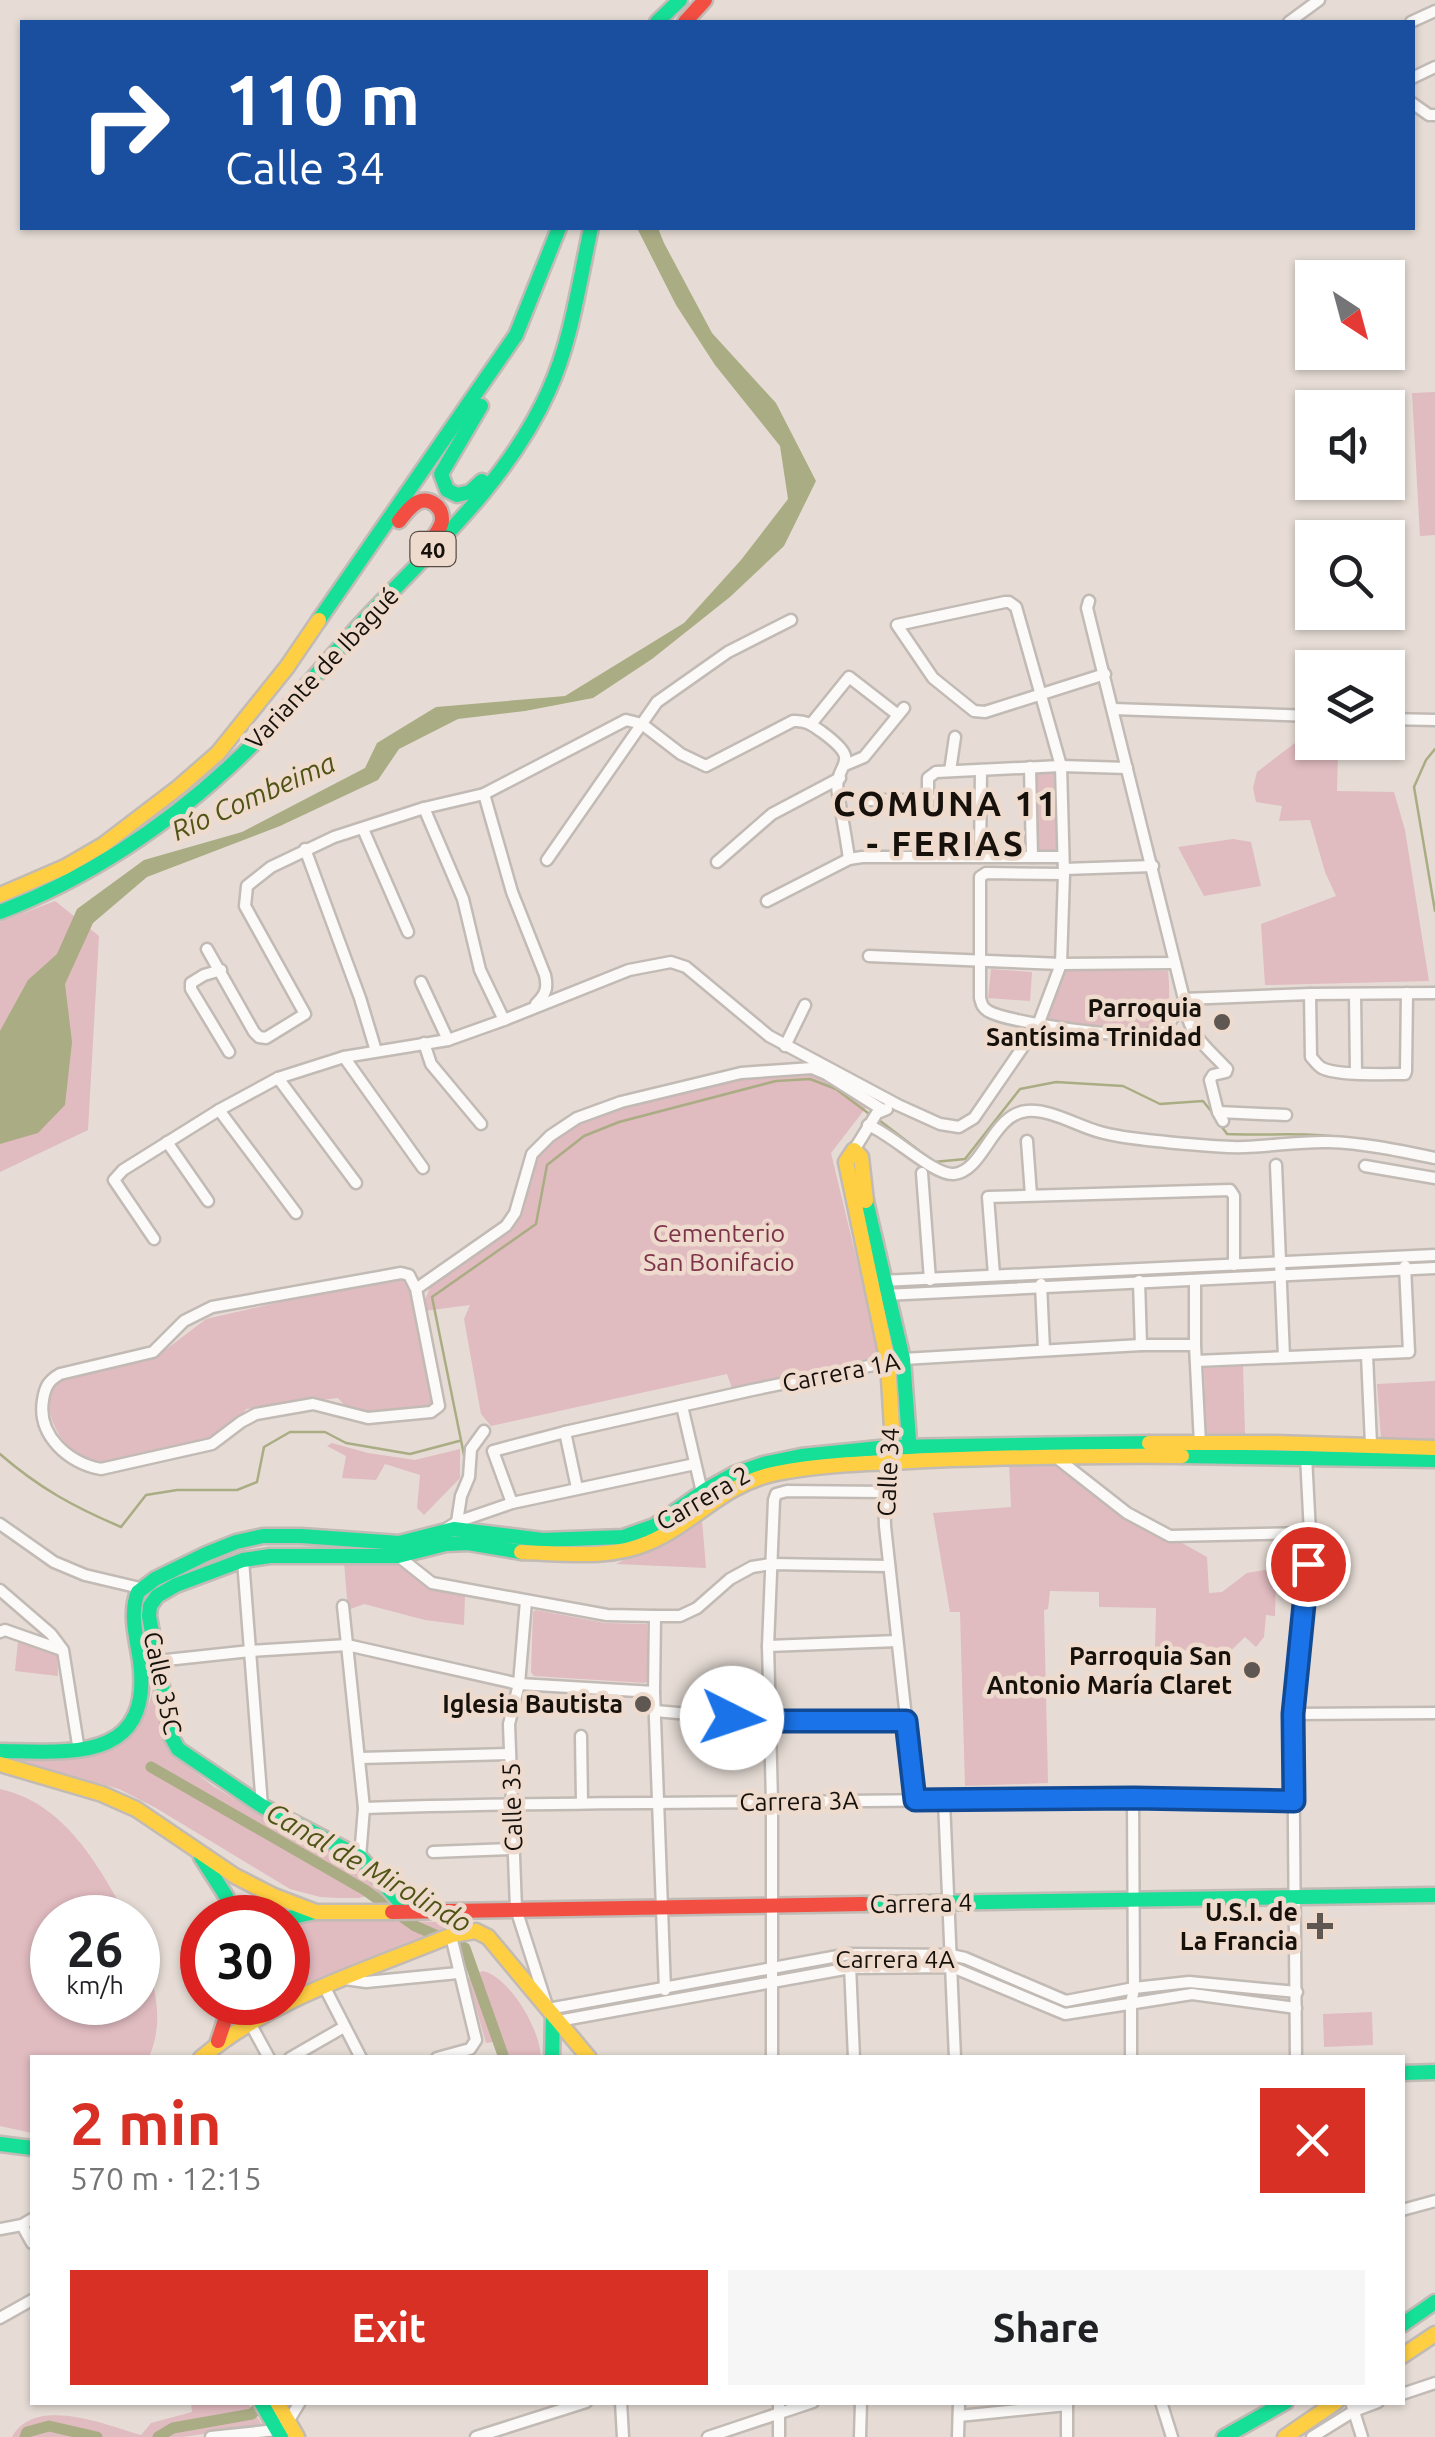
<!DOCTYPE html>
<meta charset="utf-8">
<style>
body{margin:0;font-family:Ubuntu,sans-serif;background:#f6f6f6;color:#202124;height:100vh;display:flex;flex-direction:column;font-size:38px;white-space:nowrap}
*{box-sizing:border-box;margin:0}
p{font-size:32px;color:#757577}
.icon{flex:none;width:55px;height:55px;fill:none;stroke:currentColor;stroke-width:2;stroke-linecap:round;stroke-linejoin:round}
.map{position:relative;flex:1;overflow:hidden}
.side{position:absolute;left:30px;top:2055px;width:1375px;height:350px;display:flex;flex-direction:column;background:#fff;border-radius:0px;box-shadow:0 2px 8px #0004}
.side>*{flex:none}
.hud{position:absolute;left:20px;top:20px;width:1395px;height:210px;border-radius:0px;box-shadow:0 2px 8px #0004;background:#1a4fa0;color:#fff;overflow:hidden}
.needle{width:65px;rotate:144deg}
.fabs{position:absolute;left:1295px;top:260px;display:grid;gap:20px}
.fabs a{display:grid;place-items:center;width:110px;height:110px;border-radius:0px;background:#fff;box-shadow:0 2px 8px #0004;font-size:50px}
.speed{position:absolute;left:30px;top:1895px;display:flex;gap:20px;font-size:50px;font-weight:700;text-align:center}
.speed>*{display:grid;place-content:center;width:130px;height:130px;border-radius:50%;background:#fff;box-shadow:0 2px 8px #0004;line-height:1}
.speed small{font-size:25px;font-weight:400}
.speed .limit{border:15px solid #d22;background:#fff;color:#111}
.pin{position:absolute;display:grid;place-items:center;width:85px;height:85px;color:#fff;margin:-42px;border:5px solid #fff;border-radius:50%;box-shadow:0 2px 10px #0007}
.me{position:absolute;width:110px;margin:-55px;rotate:94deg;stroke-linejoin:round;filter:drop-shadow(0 0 8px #0008)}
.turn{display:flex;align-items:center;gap:35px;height:210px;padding:0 40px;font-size:45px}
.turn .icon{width:130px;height:130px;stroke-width:2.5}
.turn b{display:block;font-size:70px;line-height:85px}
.round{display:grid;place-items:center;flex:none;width:105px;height:105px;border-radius:0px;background:#f6f6f6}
.summary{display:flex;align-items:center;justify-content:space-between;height:170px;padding:0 40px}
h1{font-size:60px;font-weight:700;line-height:75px;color:#d93025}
.action{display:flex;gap:20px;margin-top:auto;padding:20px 40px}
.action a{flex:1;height:115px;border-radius:0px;background:#d93025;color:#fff;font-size:40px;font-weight:700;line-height:115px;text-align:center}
.action a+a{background:#f6f6f6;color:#202124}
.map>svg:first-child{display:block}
</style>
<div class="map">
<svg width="1435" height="2437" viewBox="0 0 1435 2437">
<rect width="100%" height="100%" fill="#e6dcd5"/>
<g fill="#e0bbc0">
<path d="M1435,392V535L1420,536L1412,393Z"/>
<path d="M1312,730V742L1323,743L1325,747L1338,753L1337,791L1394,792L1405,830L1429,981L1265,985L1261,924L1336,896L1325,872L1310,820L1279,821L1282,806L1256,802L1253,788L1257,772Z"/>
<path d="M1061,766L1063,857H1032L1030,767Z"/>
<path d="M1233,839L1251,842L1261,886L1204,896L1178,847Z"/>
<path d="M55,901L99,936L88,1130L0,1172V922Z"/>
<path d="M991,969L1032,972L1030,1001L988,998Z"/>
<path d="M1064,970L1168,971C1170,997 1173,1019 1145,1030L1043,1022Z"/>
<path d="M811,1072L824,1077L868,1105L831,1153L880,1356L732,1388L727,1374L491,1426L481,1414L464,1319L470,1305L424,1311V1302L431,1285L508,1233L521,1213L537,1155L579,1122L610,1111L742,1077Z"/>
<path d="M399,1275L406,1277L434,1402L426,1409L368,1413L346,1407L338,1398L246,1409L241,1417L210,1441L99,1466C75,1457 56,1438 50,1413C47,1401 45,1391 54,1381C56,1379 65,1375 68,1373L164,1351L206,1319Z"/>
<path d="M1243,1366L1245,1434L1206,1435L1204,1368Z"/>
<path d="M1435,1381V1440L1381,1438L1377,1384Z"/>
<path d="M332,1443L368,1453L415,1460L460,1449V1478L424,1515L417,1508L420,1475L385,1464L376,1480L342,1478L346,1456L327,1446Z"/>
<path d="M1052,1462L1142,1528L1164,1533L1207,1557L1209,1593L1222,1592L1247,1573L1270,1569L1276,1583L1275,1616L1266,1615L1264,1637L1256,1647L1245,1637L1218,1663L1204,1651L1155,1649L1156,1608L1099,1607V1592L1050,1591L1048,1609L1044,1610L1048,1783L965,1786L960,1612H950L933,1513L1011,1507L1009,1464Z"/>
<path d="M702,1520L706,1568L616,1564Z"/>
<path d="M344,1562L397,1565L430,1588L465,1595L464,1625L425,1620L364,1604L348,1610Z"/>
<path d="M536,1610L605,1623L647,1624L648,1680L645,1683L534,1676L531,1672L533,1612Z"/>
<path d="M18,1641L57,1651L58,1676L15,1671Z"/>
<path d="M153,1689L161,1728L173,1755L213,1786L278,1825L345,1859L365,1872L383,1893L358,1898H339L320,1897L290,1889L156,1808L119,1789L19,1761L18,1759C84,1757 135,1769 153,1689Z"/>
<path d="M0,1789C64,1803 98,1864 127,1917L52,1918V2002H138V1941C154,1979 166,2018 149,2057L32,2058V2133L0,2126Z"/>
<path d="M316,1919L442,1922L446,1925L444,1928L288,1995V1922Z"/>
<path d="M483,1971C511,1978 540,2030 541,2057H498L493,2042L486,2043L468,1979L472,1975Z"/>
<path d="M1372,2012L1373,2045L1324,2047L1323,2014Z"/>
<path d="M191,2402L248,2403L263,2426L182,2437H12C35,2395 106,2425 141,2435L151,2423L192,2412Z"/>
</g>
<path fill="#aaac84" d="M637,228H658L664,243L712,333L776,403L816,481L784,546L730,597L652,659L593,698L525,711L458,719L399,749L378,780L280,826L147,877L93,923L65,984L72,1042L65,1105L38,1133L0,1144V1031L28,980L57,954L77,909L144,860L242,832L365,768L377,743L436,707L565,696L684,623L741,560L788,499L780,446L715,365L676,305Z"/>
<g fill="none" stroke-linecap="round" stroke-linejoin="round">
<g stroke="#aaac84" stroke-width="2.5">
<path d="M1435,749L1426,760L1414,787L1435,911"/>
<path d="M879,1120L934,1162L965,1159L1020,1089L1056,1082L1123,1086L1160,1104L1203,1101L1215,1116"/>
<path d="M1222,1127L1227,1134C1268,1136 1310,1131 1350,1139"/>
<path d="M0,1454C39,1488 74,1507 121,1527L146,1495L177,1490H237L257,1482L264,1447L290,1432H325L346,1443L410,1454L459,1441"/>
<path d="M465,1460L432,1297L536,1224L547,1165L584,1136L619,1122L776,1081L810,1079L836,1089L872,1116"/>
</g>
<g stroke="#aaac84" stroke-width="11">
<path d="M151,1767L365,1890L415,1926L465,1948L504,2058"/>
<path d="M25,2437L27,2432L49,2426L97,2437"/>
<path d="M158,2437L173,2428L252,2414L263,2402"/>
</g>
<defs>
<g id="street">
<path d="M1289,22L1319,0"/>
<path d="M1411,22L1435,11"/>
<path d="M1412,78L1435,67"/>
<path d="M1412,103L1429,115H1435"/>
<path d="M1089,601L1087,608L1184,999C1188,1036 1204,1044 1227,1069L1226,1072L1213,1075L1210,1080L1218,1112L1223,1121"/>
<path d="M1113,709L1312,716"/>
<path d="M1388,719L1435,720"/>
<path d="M811,724L849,677L898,715"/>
<path d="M845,765L864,757L904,708"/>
<path d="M1030,767L1032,857"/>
<path d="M950,771L955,737"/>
<path d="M484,794L512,892L545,975C548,988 546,994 536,1004"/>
<path d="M862,800H911L929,797"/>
<path d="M424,808L463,899L480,970L504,1020"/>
<path d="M928,810V778L936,772L1061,766L1127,768"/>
<path d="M363,829L408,932"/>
<path d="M305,849L360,998L376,1051"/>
<path d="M980,857L981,770"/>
<path d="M547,860L657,702L728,652L791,620"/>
<path d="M717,862L772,814L840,778"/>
<path d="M1064,869L1153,866"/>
<path d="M1064,874L986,873L980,877V998C982,1005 982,1007 988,1011C1008,1023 1132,1040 1153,1033C1169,1028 1177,1012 1184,999L1310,994L1435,993"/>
<path d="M767,901L849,859L862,857H1063"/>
<path d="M207,949L254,1032L259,1037L266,1038L305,1014L245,906L247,886L271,867L334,837L424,808L484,794L626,720L642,724L681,754L706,766L793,721C806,720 812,725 822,732C867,765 832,761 838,794C842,816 846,837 849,859"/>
<path d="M869,956L1061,964L1175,963"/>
<path d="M221,970L204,975L191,983V989L229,1052"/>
<path d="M421,982L448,1040"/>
<path d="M1310,994L1311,1057C1314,1060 1318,1066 1322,1068C1337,1076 1386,1074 1405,1074L1406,1071L1407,993"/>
<path d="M1355,994L1356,1073"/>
<path d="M424,1043L431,1064L481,1124"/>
<path d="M785,1046L805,1005"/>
<path d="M344,1057L423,1168"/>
<path d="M278,1078L356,1183"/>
<path d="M219,1110L296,1213"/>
<path d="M1218,1112L1286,1115"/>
<path d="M868,1125C892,1134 934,1176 954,1174C984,1171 992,1114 1027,1111C1051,1109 1077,1126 1100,1132C1124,1139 1151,1140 1176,1143C1198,1145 1222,1148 1245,1147C1273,1146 1301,1141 1329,1142C1364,1143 1401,1151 1435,1158"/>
<path d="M1027,1141L1031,1195"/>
<path d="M167,1142L208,1201"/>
<path d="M854,1150L877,1113L887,1109"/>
<path d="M1276,1165L1284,1357"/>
<path d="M1365,1166L1435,1178"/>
<path d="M922,1173L930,1280"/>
<path d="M154,1239L114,1180L123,1170L219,1110L278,1078L344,1057L448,1040L504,1020L629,970L671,962L686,967L769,1036L898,1105L940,1124L959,1127L974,1118L1038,1025L1061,964L1064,874L1061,766L1016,607L1009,602H1005L897,625L933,678L974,711L985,712L1105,674"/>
<path d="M994,1275L988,1197L1230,1190L1234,1196V1265"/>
<path d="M1195,1280V1345L1200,1444"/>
<path d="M881,1281L1435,1255"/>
<path d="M1139,1281L1141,1345"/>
<path d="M1041,1284L1044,1350"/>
<path d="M416,1289L439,1406L431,1412L368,1418L313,1404L256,1414L241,1422L212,1444L101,1469C69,1463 37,1436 43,1400C45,1387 48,1381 60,1374L153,1352L184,1321L212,1307L401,1273L409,1275L416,1289L506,1226L515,1213L532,1154L550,1136L577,1118L621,1102L741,1073L812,1068L826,1074L883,1110"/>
<path d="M885,1295L1435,1268"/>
<path d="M1367,1355L1371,1444"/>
<path d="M1196,1361L1409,1352L1405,1266"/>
<path d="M682,1406L702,1492"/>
<path d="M565,1432L577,1488"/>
<path d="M1053,1455L1127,1513L1170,1536L1310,1533"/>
<path d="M888,1462L884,1492L885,1526L915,1800"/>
<path d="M512,1503L493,1451L565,1432L752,1390L903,1359L1141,1345H1195"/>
<path d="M457,1522L461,1496L469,1477L471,1449L484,1431"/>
<path d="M0,1524L54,1562L85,1575L140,1588"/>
<path d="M446,1529L457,1522L512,1503L695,1464"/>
<path d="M398,1556L432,1583L607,1615L655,1616H680L697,1608L730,1579L752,1567L771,1564L889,1566"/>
<path d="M243,1560L262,1806"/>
<path d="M0,1590L51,1634L63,1650L79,1751"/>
<path d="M526,1601L519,1684L509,1724L516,1909L548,2009L849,1954L951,1955L965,1958L1066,2001L1134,1988L1189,1982L1297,1992"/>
<path d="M343,1606L364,1808L360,1857"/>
<path d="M655,1616L654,1692L665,1990"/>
<path d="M0,1632L5,1630L62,1650"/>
<path d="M768,1646L897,1641"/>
<path d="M157,1661L250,1651L347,1645L519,1684L654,1692"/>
<path d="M655,1711L770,1721H906"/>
<path d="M1293,1714L1435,1713"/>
<path d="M581,1736L582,1802"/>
<path d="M360,1758L509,1754"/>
<path d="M944,1801L955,2058"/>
<path d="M364,1808C501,1803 638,1803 775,1802C948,1800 1121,1797 1294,1801"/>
<path d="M433,1852L513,1849"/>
<path d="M850,1965L854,2058"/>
<path d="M345,1979L366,1982L458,1973"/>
<path d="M324,1986L361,2058"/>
<path d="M558,2021L850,1968L952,1967L1065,2014L1192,1994L1296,2008"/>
<path d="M250,2023L269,2058"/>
<path d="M290,2058L344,2027"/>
<path d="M437,2058L470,2049L476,2040L451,1936"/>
<path d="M772,2058V1802L768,1646L774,1500L776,1494L787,1491L884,1492"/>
<path d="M1131,2058V2004L1134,1988L1133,1797"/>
<path d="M1296,2058L1293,1714L1310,1533L1306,1456"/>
<path d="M1402,2210L1435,2201"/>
<path d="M22,2225L32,2243"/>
<path d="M0,2229L22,2225L32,2219"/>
<path d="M0,2318L32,2300"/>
<path d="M1402,2394L1435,2383"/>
<path d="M621,2402L623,2437"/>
<path d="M779,2402V2437"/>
<path d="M1161,2402L1172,2437"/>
<path d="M1351,2402L1362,2437"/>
<path d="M959,2416L1067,2405"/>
<path d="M211,2437L276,2430L288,2422L300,2402"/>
<path d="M476,2437L586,2402"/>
<path d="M708,2437L813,2402"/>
<path d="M860,2437L861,2402"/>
<path d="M958,2437L959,2402"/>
<path d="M1067,2437V2402"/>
<path d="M1312,2437L1354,2411L1378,2402"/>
</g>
<g id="fast">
<path d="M657,22L680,0"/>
<path d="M481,406L441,474L447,490L457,495L470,492L482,481"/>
<path d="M319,620L516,335L559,228"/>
<path d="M0,912C104,872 191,809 268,729C303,692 334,652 369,615C435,546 510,478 549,390C572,339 579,282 591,228"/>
<path d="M866,1201L903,1359L910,1454"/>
<path d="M1182,1456L1435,1460"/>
<path d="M0,1751C72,1752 153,1762 140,1661C137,1639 129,1614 138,1592L155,1579L206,1554L236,1542L263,1536H301L399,1543L454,1529L543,1540L623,1537L654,1526L707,1489L734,1474L763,1464L801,1456L889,1447L1149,1443"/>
<path d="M201,1857L226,1896L233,1918"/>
<path d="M864,1904L1435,1895"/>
<path d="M408,1911L360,1857L262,1806L178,1749L171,1736L149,1616L150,1606L157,1596L176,1585L243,1560L270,1556H398L446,1544L468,1543L521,1552"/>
<path d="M288,1918L315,1912"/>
<path d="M552,2058L553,2015"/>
<path d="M1402,2073L1435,2072"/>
<path d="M0,2144L32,2148"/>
<path d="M1402,2325L1435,2302"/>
<path d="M261,2402L281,2437"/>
<path d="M1224,2437L1286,2402"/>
</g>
<g id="slow">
<path d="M0,895L65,867L103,845L179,787L218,753L287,667L319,620"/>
<path d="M866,1201L861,1157L854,1150L846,1162L888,1362L892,1428L890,1453"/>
<path d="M1149,1443H1275L1435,1448"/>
<path d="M521,1552C562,1553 611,1560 650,1542C696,1522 722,1484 777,1473C827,1463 878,1463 929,1460C1014,1457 1098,1455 1182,1456"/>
<path d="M0,1764L102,1794L136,1809L235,1876L274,1896L316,1912H392"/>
<path d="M201,2058C274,1997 365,1971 452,1935L476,1931L488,1937L589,2058"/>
<path d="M1402,2356L1435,2334"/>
<path d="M277,2402L297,2437"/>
<path d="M1285,2437L1336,2402"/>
</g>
<g id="jam">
<path d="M685,22L705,0"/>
<path d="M399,521C404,515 410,506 418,502C429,497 442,506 442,519C442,527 435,535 430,542"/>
<path d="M392,1912L864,1904"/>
<path d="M218,2041L231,2002"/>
</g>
</defs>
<use href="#street" stroke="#c2bab4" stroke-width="15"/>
<use href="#fast" stroke="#c2bab4" stroke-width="19"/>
<use href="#slow" stroke="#c2bab4" stroke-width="19"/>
<use href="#jam" stroke="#c2bab4" stroke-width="19"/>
<use href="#street" stroke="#fbfaf9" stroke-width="10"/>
<use href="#fast" stroke="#16e098" stroke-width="14"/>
<use href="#slow" stroke="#ffcf43" stroke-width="14"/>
<use href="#jam" stroke="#f24e42" stroke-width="14"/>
</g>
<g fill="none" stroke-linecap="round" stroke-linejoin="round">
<defs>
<path id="route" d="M732,1718L770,1721H906L915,1800L1134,1798L1294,1801L1293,1714L1308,1564"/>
</defs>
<use href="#route" stroke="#114b97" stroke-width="25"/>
<use href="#route" stroke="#1a73e8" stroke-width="18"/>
</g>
<g fill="#5f5852" stroke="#eedbcd" stroke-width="4">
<circle cx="1222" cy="1022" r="10"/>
<circle cx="1252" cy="1670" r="10"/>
<circle cx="643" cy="1704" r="10"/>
<path d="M1315 1911h10v10h10v10h-10v10h-10v-10h-10v-10h10z"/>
</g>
<g text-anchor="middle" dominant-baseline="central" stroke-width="9" stroke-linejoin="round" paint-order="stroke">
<rect fill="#eedbcd" stroke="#584e46" stroke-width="2.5" x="410.5" y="532" width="45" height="34" rx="8"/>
<g font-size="22" font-weight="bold" fill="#17110c">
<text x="433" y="549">40</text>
</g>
<g font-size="25" fill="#17110c" stroke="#eedbcd">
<text transform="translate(322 668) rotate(-47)">Variante de Ibagué</text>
<text transform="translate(841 1372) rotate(-11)">Carrera 1A</text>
<text transform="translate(888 1472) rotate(-87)">Calle 34</text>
<text transform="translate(703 1498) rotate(-30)">Carrera 2</text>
<text transform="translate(163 1683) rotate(78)">Calle 35C</text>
<text transform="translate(799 1801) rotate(-1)">Carrera 3A</text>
<text transform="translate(512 1807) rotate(-92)">Calle 35</text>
<text transform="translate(921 1903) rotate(-1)">Carrera 4</text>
<text x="895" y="1959">Carrera 4A</text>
</g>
<g font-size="25" font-weight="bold" fill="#17110c" stroke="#eedbcd" text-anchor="end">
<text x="1202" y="1008">Parroquia<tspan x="1202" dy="29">Santísima Trinidad</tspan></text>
<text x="1232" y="1656">Parroquia San<tspan x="1232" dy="29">Antonio María Claret</tspan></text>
<text x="623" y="1704">Iglesia Bautista</text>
<text x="1298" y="1912">U.S.I. de<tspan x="1298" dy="29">La Francia</tspan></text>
</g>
<g font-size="25" fill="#7d334a" stroke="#eedbcd">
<text x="719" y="1233">Cementerio<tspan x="719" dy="29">San Bonifacio</tspan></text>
</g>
<g font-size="28" font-style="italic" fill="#4f5415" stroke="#eedbcd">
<text transform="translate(253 796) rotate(-24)">Río Combeima</text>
<text transform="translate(369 1867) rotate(30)">Canal de Mirolindo</text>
</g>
<g font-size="35" font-weight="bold" letter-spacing="2.5" fill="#17110c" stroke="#eedbcd">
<text x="946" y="803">COMUNA 11<tspan x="946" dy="40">- FERIAS</tspan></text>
</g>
</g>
</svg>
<div class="fabs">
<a><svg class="needle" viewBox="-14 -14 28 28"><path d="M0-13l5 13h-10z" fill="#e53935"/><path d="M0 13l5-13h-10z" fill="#757577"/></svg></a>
<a><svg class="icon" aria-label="sound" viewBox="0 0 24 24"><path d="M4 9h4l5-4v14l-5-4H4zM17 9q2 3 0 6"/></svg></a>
<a><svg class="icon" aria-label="search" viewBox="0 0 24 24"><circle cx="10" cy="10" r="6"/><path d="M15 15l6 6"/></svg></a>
<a><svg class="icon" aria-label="layers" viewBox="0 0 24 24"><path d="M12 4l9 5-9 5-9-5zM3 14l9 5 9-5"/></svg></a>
</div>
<div class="speed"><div>26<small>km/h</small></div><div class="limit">30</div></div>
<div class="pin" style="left:1308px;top:1564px;background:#d93025"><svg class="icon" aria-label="arrive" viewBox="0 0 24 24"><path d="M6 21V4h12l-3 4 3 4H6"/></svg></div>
<svg class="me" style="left:732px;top:1718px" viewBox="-20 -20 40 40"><circle r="19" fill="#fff"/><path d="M0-13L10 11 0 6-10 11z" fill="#1a73e8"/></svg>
<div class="hud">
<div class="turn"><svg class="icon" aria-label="right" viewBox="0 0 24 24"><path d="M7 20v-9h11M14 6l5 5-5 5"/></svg><div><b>110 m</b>Calle 34</div></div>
</div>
<section class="side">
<div class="summary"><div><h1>2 min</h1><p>570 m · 12:15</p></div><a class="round" style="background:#d93025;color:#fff"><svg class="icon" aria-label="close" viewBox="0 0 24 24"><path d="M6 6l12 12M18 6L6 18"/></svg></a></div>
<div class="action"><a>Exit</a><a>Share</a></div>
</section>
</div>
